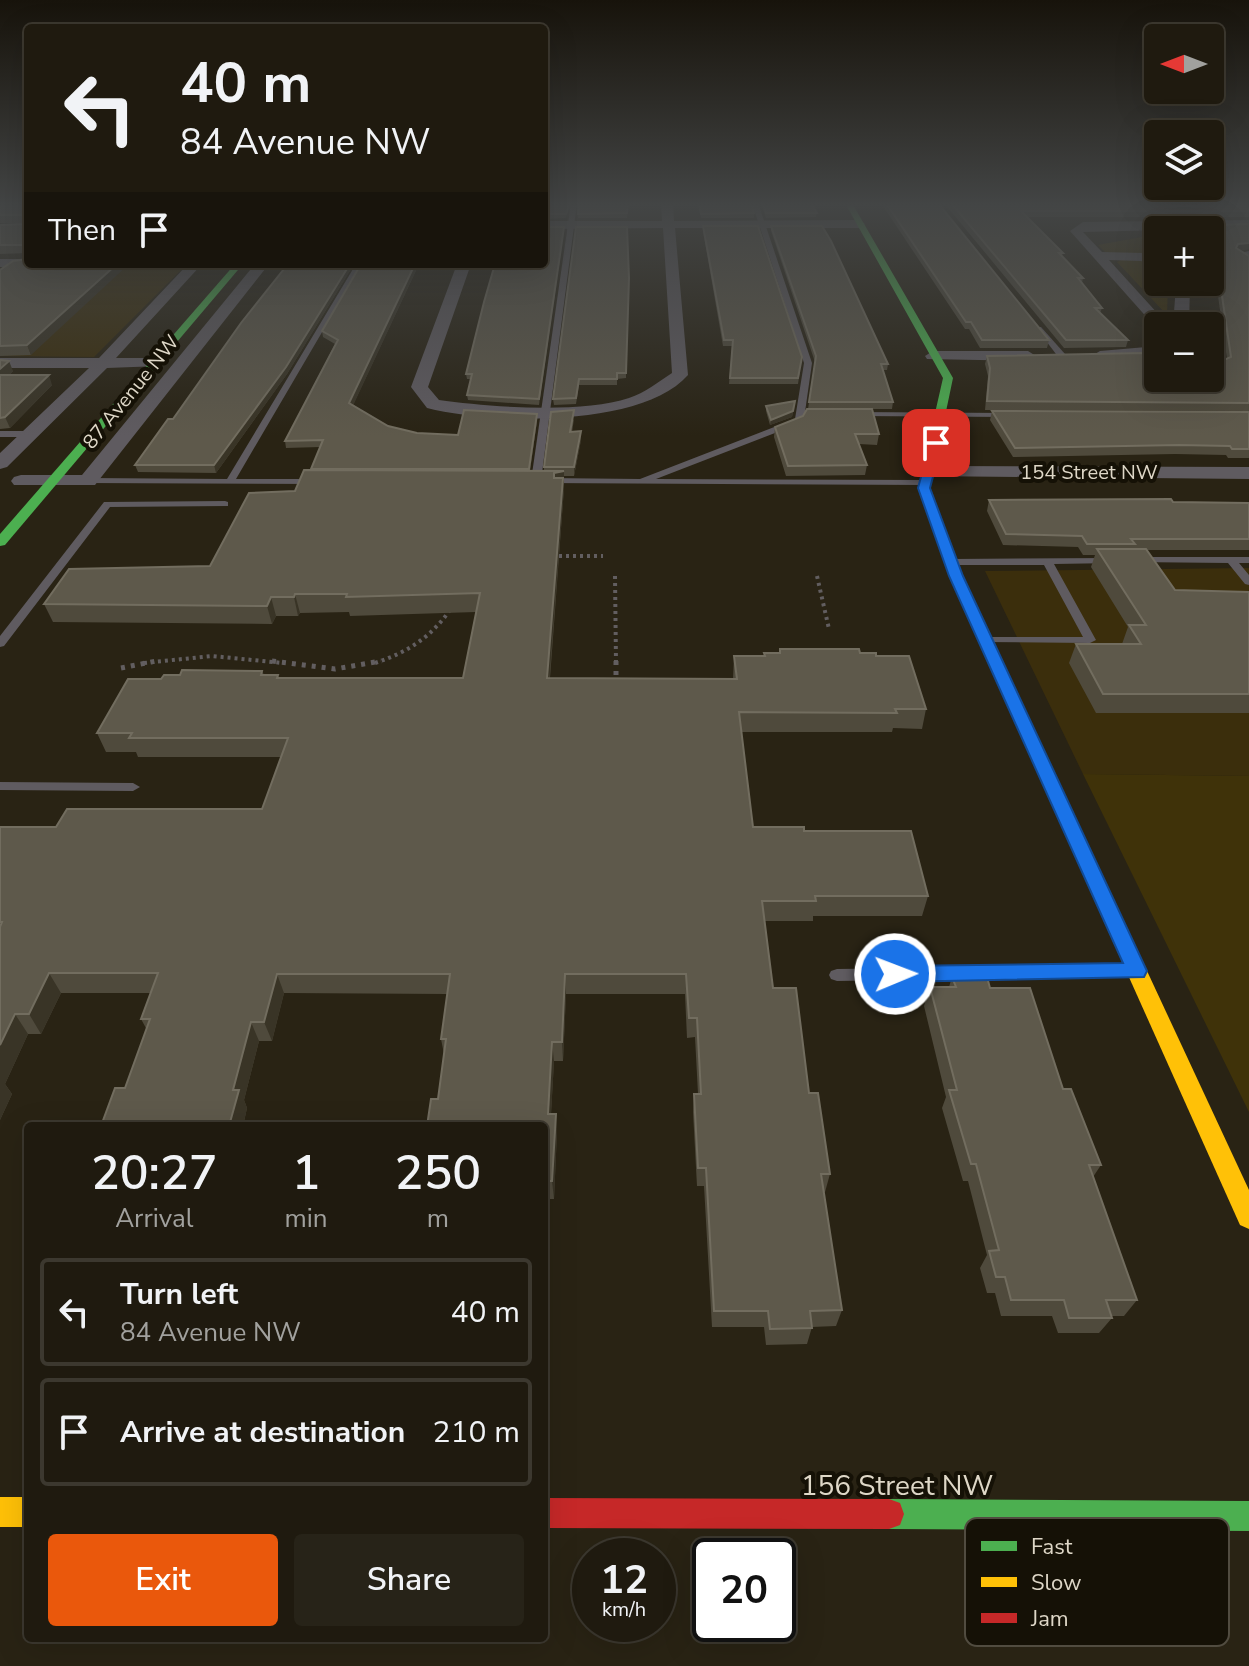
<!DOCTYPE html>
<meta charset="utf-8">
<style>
body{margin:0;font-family:"Nunito Sans",sans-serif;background:#272318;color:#f1f3f6;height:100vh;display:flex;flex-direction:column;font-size:30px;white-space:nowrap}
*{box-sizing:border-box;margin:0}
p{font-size:26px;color:#a1a19e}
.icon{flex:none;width:44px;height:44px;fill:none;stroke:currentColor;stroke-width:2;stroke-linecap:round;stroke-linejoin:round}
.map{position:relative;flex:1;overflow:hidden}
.panel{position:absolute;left:24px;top:1122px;width:524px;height:520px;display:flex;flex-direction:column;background:#1f1a0f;border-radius:8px;box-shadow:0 8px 32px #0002,0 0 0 2px #3c382f}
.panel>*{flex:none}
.top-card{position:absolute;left:24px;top:24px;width:524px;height:244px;border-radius:8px;box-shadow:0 8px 32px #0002,0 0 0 2px #3c382f;background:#1f1a0f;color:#f1f3f6;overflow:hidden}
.needle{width:52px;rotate:270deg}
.tools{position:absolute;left:1144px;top:24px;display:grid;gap:16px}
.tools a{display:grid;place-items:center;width:80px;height:80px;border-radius:8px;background:#1f1a0f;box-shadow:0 8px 32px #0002,0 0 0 2px #3c382f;font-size:40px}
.speed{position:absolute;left:572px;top:1538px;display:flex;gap:16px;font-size:40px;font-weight:700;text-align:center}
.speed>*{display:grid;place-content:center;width:104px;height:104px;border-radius:50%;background:#1f1a0f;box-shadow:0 8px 32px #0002,0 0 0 2px #3c382f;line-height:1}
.speed small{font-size:20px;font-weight:400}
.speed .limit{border:4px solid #111;border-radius:12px;background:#fff;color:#111}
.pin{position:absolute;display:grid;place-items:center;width:68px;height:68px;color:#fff;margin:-34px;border-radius:16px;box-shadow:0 4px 12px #0006}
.me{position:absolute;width:88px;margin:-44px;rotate:89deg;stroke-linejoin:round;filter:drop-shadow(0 0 6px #0008)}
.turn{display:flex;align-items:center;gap:28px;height:168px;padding:0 24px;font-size:36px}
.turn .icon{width:104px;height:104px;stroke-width:2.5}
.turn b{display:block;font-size:56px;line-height:68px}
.then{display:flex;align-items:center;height:76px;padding:0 24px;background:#0003;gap:16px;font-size:30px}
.eta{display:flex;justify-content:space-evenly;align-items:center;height:136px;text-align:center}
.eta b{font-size:48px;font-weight:600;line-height:56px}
.button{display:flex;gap:16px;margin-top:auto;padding:16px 24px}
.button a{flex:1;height:92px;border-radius:8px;background:#ea580c;color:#fff;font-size:32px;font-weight:600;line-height:92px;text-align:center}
.button a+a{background:#272318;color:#f1f3f6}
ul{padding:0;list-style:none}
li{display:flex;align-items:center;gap:24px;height:108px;margin:0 16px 12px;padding:0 8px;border:4px solid #3c382f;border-radius:8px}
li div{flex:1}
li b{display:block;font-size:30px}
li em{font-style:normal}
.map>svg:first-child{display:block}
</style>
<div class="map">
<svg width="1249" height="1666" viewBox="0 0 1249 1666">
<rect width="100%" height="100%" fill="#292314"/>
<g fill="#3b2e0c">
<path d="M0,268L182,269L94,357L0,356Z"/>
<path d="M1249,568V776L1083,774L985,571Z"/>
</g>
<g fill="#3f3209">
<path d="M1158,234V256L1108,255L1098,245Z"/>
<path d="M1123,259L1142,261L1158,275V282L1168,284L1167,315L1117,262Z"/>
<path d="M1083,774L1249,776V1112Z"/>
</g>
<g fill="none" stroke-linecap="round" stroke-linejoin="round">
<g stroke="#625e60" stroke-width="4" stroke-dasharray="3 4" stroke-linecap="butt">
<path d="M552,556H603"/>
<path d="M615,576L616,663"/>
<path d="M817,576L829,629"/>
<path d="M144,663L212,656L283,663"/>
<path d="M375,663C408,652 432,637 452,607"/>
</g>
<g stroke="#625e60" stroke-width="5" stroke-dasharray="4 6" stroke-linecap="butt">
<path d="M272,661L335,669L381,661"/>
<path d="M616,661V683"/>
<path d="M121,668L156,661"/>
</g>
<g fill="#5f5b60" fill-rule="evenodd">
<path d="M571,203H577L541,481L536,484L531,481Z"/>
<path d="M752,203H758L812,363L805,412H821L825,414L821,416H804L801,423L656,479L926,480L931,483L929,485L543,483V479L546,478L640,479L795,419L804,363Z"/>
<path d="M1249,251V255H1245L1249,257V262L1236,254Z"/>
<path d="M356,264H362L236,479H317L320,480V484L85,483V479L88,478L227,479Z"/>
<path d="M1037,327H1041L1065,354V358H1059L1037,329Z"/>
<path d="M854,412L1009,413L1013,415L1009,417L857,416H854Z"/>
<path d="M0,431H31L35,434L31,437H0Z"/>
<path d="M225,501L228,502V506L110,507L4,646L0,647V636L104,502Z"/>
<path d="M1136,557H1249V563H1239L1249,575V585L1245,584L1228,563L1132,562V558Z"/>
<path d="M1111,558L1115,559V563L1054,564L1096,640L1090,643L982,642V638L986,637H1083L1044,565H952L947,562L952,559Z"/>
<path d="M0,782L133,783L140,787L133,791L0,790Z"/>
<path d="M1129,965L1135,967L1137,971L1135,975L1129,977L837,981L831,979L829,975L831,971L837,969Z"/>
</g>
<g fill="#5f5b60" fill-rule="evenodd">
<path d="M661,203H673L674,221L859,220L865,224L859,228H675L688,375C642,428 491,424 427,408L411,387L457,264H471L428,387L439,400C489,407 581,414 629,398C645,393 658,382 672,373L663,228L544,229V221H662Z"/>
<path d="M1249,220V228L1083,232L1102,252L1143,253L1158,259V268L1141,261L1109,260L1169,326H1158V330L1070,231L1083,222Z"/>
<path d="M0,259H28V264H34L28,267H0Z"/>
<path d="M188,264H202L116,358H154L160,360V366L107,368L7,467L0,469V453L89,368H0V358H99Z"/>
<path d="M255,264H269L95,485H14L11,481L14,477L21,475H82Z"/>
<path d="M1173,282L1190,284L1189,326H1173L1176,285Z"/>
<path d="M1158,346V356L1100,361L1092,356L1100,351Z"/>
<path d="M933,351H1028L1036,356L1028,361L927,359L925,356Z"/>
<path d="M929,466L1249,467V479L922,476L919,472Z"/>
</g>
<g fill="#4caf50" fill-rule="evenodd">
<path d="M845,203H852L953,378L930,488L963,576L1073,812L1070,816H1058L1055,812L949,576L918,488L943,378Z"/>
<path d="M235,264H243L5,545L0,546V534Z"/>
<path d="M889,1499L1249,1501V1531L889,1529L878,1525L874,1514L878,1503Z"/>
</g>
<g fill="#ffc107" fill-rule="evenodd">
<path d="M1064,806L1073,812L1249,1190V1229L1240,1225L1055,812Z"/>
<rect x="0" y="1497" width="28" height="30"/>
</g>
<path fill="#c62828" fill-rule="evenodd" d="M544,1498L889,1499L900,1503L904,1514L900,1525L889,1529L544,1528Z"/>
</g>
<g fill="#4f4a3c">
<path d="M0,203H28V253L0,254V225L27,224L0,223Z"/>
<path d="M544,203H570L566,218L544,219Z"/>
<path d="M579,203H628L627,218H578Z"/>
<path d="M698,203H751L754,213V218H701Z"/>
<path d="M761,203H811L817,213L816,217L766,218Z"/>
<path d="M881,203H938L1049,340L1047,348H980L969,329H965Z"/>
<path d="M944,203H1249V217H1027L1063,253L1062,256L1083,278L1082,283L1102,308L1100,313L1128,340L1126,347L1064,348Z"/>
<path d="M1249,224V249L1240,250L1249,256V411L985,410L988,376L985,364L987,356L1158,378H1210L1227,359L1218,296L1209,282L1210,230H1158V241L1149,233L1151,227Z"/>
<path d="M703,226L802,357L798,384H729L732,346H723L703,231Z"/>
<path d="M771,226L888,364L887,370H883L893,402L892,409H808L815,362L771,231Z"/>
<path d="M564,227L539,405L468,400L467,395L471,379H467L466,374Z"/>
<path d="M627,227L626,378L617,379V385H579L576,404L554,405L553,399Z"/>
<path d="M287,264H354L287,374L216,473L138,472L135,465L173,419L287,265Z"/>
<path d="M419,264L353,405L388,426L417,433L458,435L537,421L530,471H544V467L574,419L572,432L581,431V440L574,476H564V488L550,678L733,679L734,656H764V653H779L780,649L860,653L876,656L926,709L922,729L893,728L892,732H741L753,827L804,831L928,896L922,916H813V921H765L773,988L809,1093L830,1174L825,1192H823L842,1310L836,1326L812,1327L807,1344L766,1345L764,1327H712L704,1186H697L693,1112L694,1094H698L695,1037L687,1038L685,994H566L563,1061H554L551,1114L557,1132L554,1199H546L544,1234V1126L438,1099L444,1054L441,1039L447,994L284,993L272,1041H259L244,1100L247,1108L243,1126H101L125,1088L147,1030L141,1019L151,993H61L41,1034H28L5,1084L12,1094L0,1120V827H56L262,809L281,757H138L136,752H106L97,733L161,679L180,675L262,671L264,675H278L279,678H463L476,612L350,616L349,612L300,613L298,616H276L272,624L53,622L44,604L210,566L295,491L311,470L320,447L286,448L285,441L335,344L323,337L322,331Z"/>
<path d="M0,270L31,355L0,356Z"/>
<path d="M0,360L13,371L9,375L52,385L10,428L0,429Z"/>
<path d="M795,401L792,417L770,425L766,411V406Z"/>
<path d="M992,411L1249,412V458H1228L1226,455L1175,454L1013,457L990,420Z"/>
<path d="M775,427L879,434L877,445L859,444L867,465L865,475L786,476L774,437Z"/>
<path d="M989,500L1249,503V550H1146L1175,590L1249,592V713H1096L1069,663L1076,644H1122L1128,627L1091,567L1095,555H1083L1078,547L1003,545L987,511Z"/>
<path d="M952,977L990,988L1063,1089L1101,1165L1093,1177L1137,1300L1124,1316H1112V1318L1099,1333H1058L1052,1316H1001L995,1293H987L980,1268L987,1255L968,1181H963L942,1108L946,1097L924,1006L930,987H949Z"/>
<path d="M544,1275H548L550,1292L549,1319H544Z"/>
</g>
<g fill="#393426">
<path d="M564,227V232L539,405V399Z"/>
<path d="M1249,243V249L1235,251L1233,255L1238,244Z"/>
<path d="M117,264H129L31,355L27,345Z"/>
<path d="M350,264H354L287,374L216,473L214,465Z"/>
<path d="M415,264H419L351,410L349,403Z"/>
<path d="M9,361L13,371L0,383V369Z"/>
<path d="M49,375L52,385L10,428L5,417Z"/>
<path d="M793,411L792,417L770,425L771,420Z"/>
<path d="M537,414V421L529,476V469Z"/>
<path d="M581,431V440L574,476V467Z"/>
<path d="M564,471V488L548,697L547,678L555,490L554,473Z"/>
<path d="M295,594L300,613L298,616L294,597Z"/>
<path d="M271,597L276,616L272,624L267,606Z"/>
<path d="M49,973L61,993L41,1034L29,1014Z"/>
<path d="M277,974L284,993L272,1041L264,1022Z"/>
<path d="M565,974L566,994L563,1061L562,1042Z"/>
<path d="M15,1014L28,1034L5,1084L12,1094L0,1120V1045Z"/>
<path d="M251,1022L259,1041L244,1100L247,1108L243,1126H229L233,1090Z"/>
<path d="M552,1042L554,1061L550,1132L548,1114Z"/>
<path d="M556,1114L557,1132L554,1199L552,1181Z"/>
<path d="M544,1181L546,1199L544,1234Z"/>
<path d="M548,1275L550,1292L549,1319L547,1303Z"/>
</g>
<g fill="#5e594b" stroke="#726d5f" stroke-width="2">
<path d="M0,203H28V245H0V225L27,224L25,215H0Z"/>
<path d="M544,203H569L566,214H544Z"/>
<path d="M579,203H628L627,213L578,214Z"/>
<path d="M699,203H751L754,213L701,214Z"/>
<path d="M763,203H811L817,213H766Z"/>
<path d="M886,203H938L1049,340H982L971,322H966Z"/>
<path d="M951,203H1249V211H1021L1063,253H1059L1083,278H1078L1102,308H1095L1128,340H1066Z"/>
<path d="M1249,224V243L1238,244L1236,248L1249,256V403L987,401L990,368L987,356L1143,353L1158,368V378H1210V366L1231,357L1221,289L1210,273V230H1158V233L1151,227Z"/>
<path d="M703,226H758L802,357L798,378H730L733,340H724Z"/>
<path d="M771,226H822L831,241L888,364H881L893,402H809L816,356Z"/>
<path d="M544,227H564L539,399L467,395L472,374H466L484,302L495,264H544Z"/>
<path d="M576,227H627L629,278L626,373H617V379H579L576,398L553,399Z"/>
<path d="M28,259V264H117L27,345L0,346V270L13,261Z"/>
<path d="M288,264H350L286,367L214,465H135L168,419H173L241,323Z"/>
<path d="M361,264H415L349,403L388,426L417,433L458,435L464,410L537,414L529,469H311L323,440L285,441L338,340L322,331Z"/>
<path d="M0,360L9,361L0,369Z"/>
<path d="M0,375H49L5,417L0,418Z"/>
<path d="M795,401L793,411L771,420L766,406Z"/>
<path d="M807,409H872L879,434H855L867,465L788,466L775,427L803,416Z"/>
<path d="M574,410L570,432L581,431L574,467H544L551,412Z"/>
<path d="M992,411L1249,412V449H1232L1230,446L1179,445L1015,448Z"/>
<path d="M304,470L564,471L554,473V478H563L547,678L737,679L734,656H765L764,653H780V649H859L860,653H876V656H909L926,709H895L897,713L739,712L753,827H804V831H911L928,896H815L816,901H762L773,988H796L809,1093H818L830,1174H821L842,1310L810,1311L812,1328L770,1329L768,1311H714L706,1168H698L694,1094H701L697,1018H689L686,974H565L562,1042H552L548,1114H556L552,1181H544V1126H427L431,1099H438L446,1039H441L450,974H277L264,1022H251L233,1090H239L229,1126H101L115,1088H125L150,1019H141L158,973H49L29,1014H15L0,1045V927L2,922H0V827H56L67,809H262L288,738H129L132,733H97L128,679H161L164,675H180L182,670L262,671L261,675H278L277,678H463L480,593L346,597L347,594H295L294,597H271L267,606L44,604L69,569L210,566L249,493L295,491Z"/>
<path d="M1171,499L1173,502L1249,503V539H1131L1135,544H1087L1082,536L1006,534L989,500Z"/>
<path d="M1097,549H1146L1175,590L1249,592V694H1103L1076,644H1141L1129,625H1146Z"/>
<path d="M952,977H987L990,988H1030L1063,1089H1071L1101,1165H1089L1137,1300H1106L1112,1318H1069L1064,1300H1011L1005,1277H996L989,1251L999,1250L976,1164H971L949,1090H957L930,987H956Z"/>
<path d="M544,1275H548L547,1303H544Z"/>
</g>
<linearGradient id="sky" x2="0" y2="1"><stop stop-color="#17130b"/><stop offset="0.47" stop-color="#434545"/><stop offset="1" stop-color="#434545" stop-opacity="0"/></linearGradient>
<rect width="1249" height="436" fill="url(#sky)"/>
<path fill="#1a73e8" stroke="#114b97" stroke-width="2" d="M936,440L942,443L930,488L963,576L1147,971L1144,977L895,982L887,980L884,974L887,968L895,966L1123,963L949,576L918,488L930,443Z"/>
<g text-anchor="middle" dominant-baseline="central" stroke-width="8" stroke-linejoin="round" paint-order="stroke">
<g font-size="20" fill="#ded7c7" stroke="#151106">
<text transform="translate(131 392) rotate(-51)">87 Avenue NW</text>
<text x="1089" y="472">154 Street NW</text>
</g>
<g font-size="28" fill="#ded7c7" stroke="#151106">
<text x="897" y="1486">156 Street NW</text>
</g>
</g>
<rect x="965" y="1518" width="264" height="128" rx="12" fill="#151106" stroke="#514c40" stroke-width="2"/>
<rect x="981" y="1541" width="36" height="10" fill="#4caf50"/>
<rect x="981" y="1577" width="36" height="10" fill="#ffc107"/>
<rect x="981" y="1613" width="36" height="10" fill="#c62828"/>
<g font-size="22" fill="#ded7c7">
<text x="1031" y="1554">Fast</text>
<text x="1031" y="1590">Slow</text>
<text x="1031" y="1626">Jam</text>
</g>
</svg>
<div class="tools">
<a><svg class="needle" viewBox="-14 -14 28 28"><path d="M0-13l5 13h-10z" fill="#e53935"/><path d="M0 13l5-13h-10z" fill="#a1a19e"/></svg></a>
<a><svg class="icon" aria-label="layers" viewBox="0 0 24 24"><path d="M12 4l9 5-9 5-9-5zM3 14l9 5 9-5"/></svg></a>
<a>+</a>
<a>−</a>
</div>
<div class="speed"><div>12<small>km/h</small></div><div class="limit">20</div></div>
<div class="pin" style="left:936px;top:443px;background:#d93025"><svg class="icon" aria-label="arrive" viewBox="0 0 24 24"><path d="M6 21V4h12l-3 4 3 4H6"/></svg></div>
<svg class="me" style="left:895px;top:974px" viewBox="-20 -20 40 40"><circle r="17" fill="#1a73e8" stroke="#fff" stroke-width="3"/><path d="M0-11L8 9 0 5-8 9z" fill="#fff"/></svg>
<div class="top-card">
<div class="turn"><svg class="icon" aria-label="left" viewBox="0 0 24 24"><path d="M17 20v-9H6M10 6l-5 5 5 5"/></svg><div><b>40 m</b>84 Avenue NW</div></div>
<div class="then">Then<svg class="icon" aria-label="arrive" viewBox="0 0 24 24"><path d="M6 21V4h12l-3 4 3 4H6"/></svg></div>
</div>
<section class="panel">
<div class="eta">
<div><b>20:27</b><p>Arrival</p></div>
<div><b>1</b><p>min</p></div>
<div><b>250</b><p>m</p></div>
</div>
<ul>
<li><svg class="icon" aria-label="left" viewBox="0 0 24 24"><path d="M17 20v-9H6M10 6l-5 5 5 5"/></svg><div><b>Turn left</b><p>84 Avenue NW</p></div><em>40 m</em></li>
<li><svg class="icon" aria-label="arrive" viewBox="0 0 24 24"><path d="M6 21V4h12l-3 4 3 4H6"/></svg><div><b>Arrive at destination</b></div><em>210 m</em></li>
</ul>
<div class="button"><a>Exit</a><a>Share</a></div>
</section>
</div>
